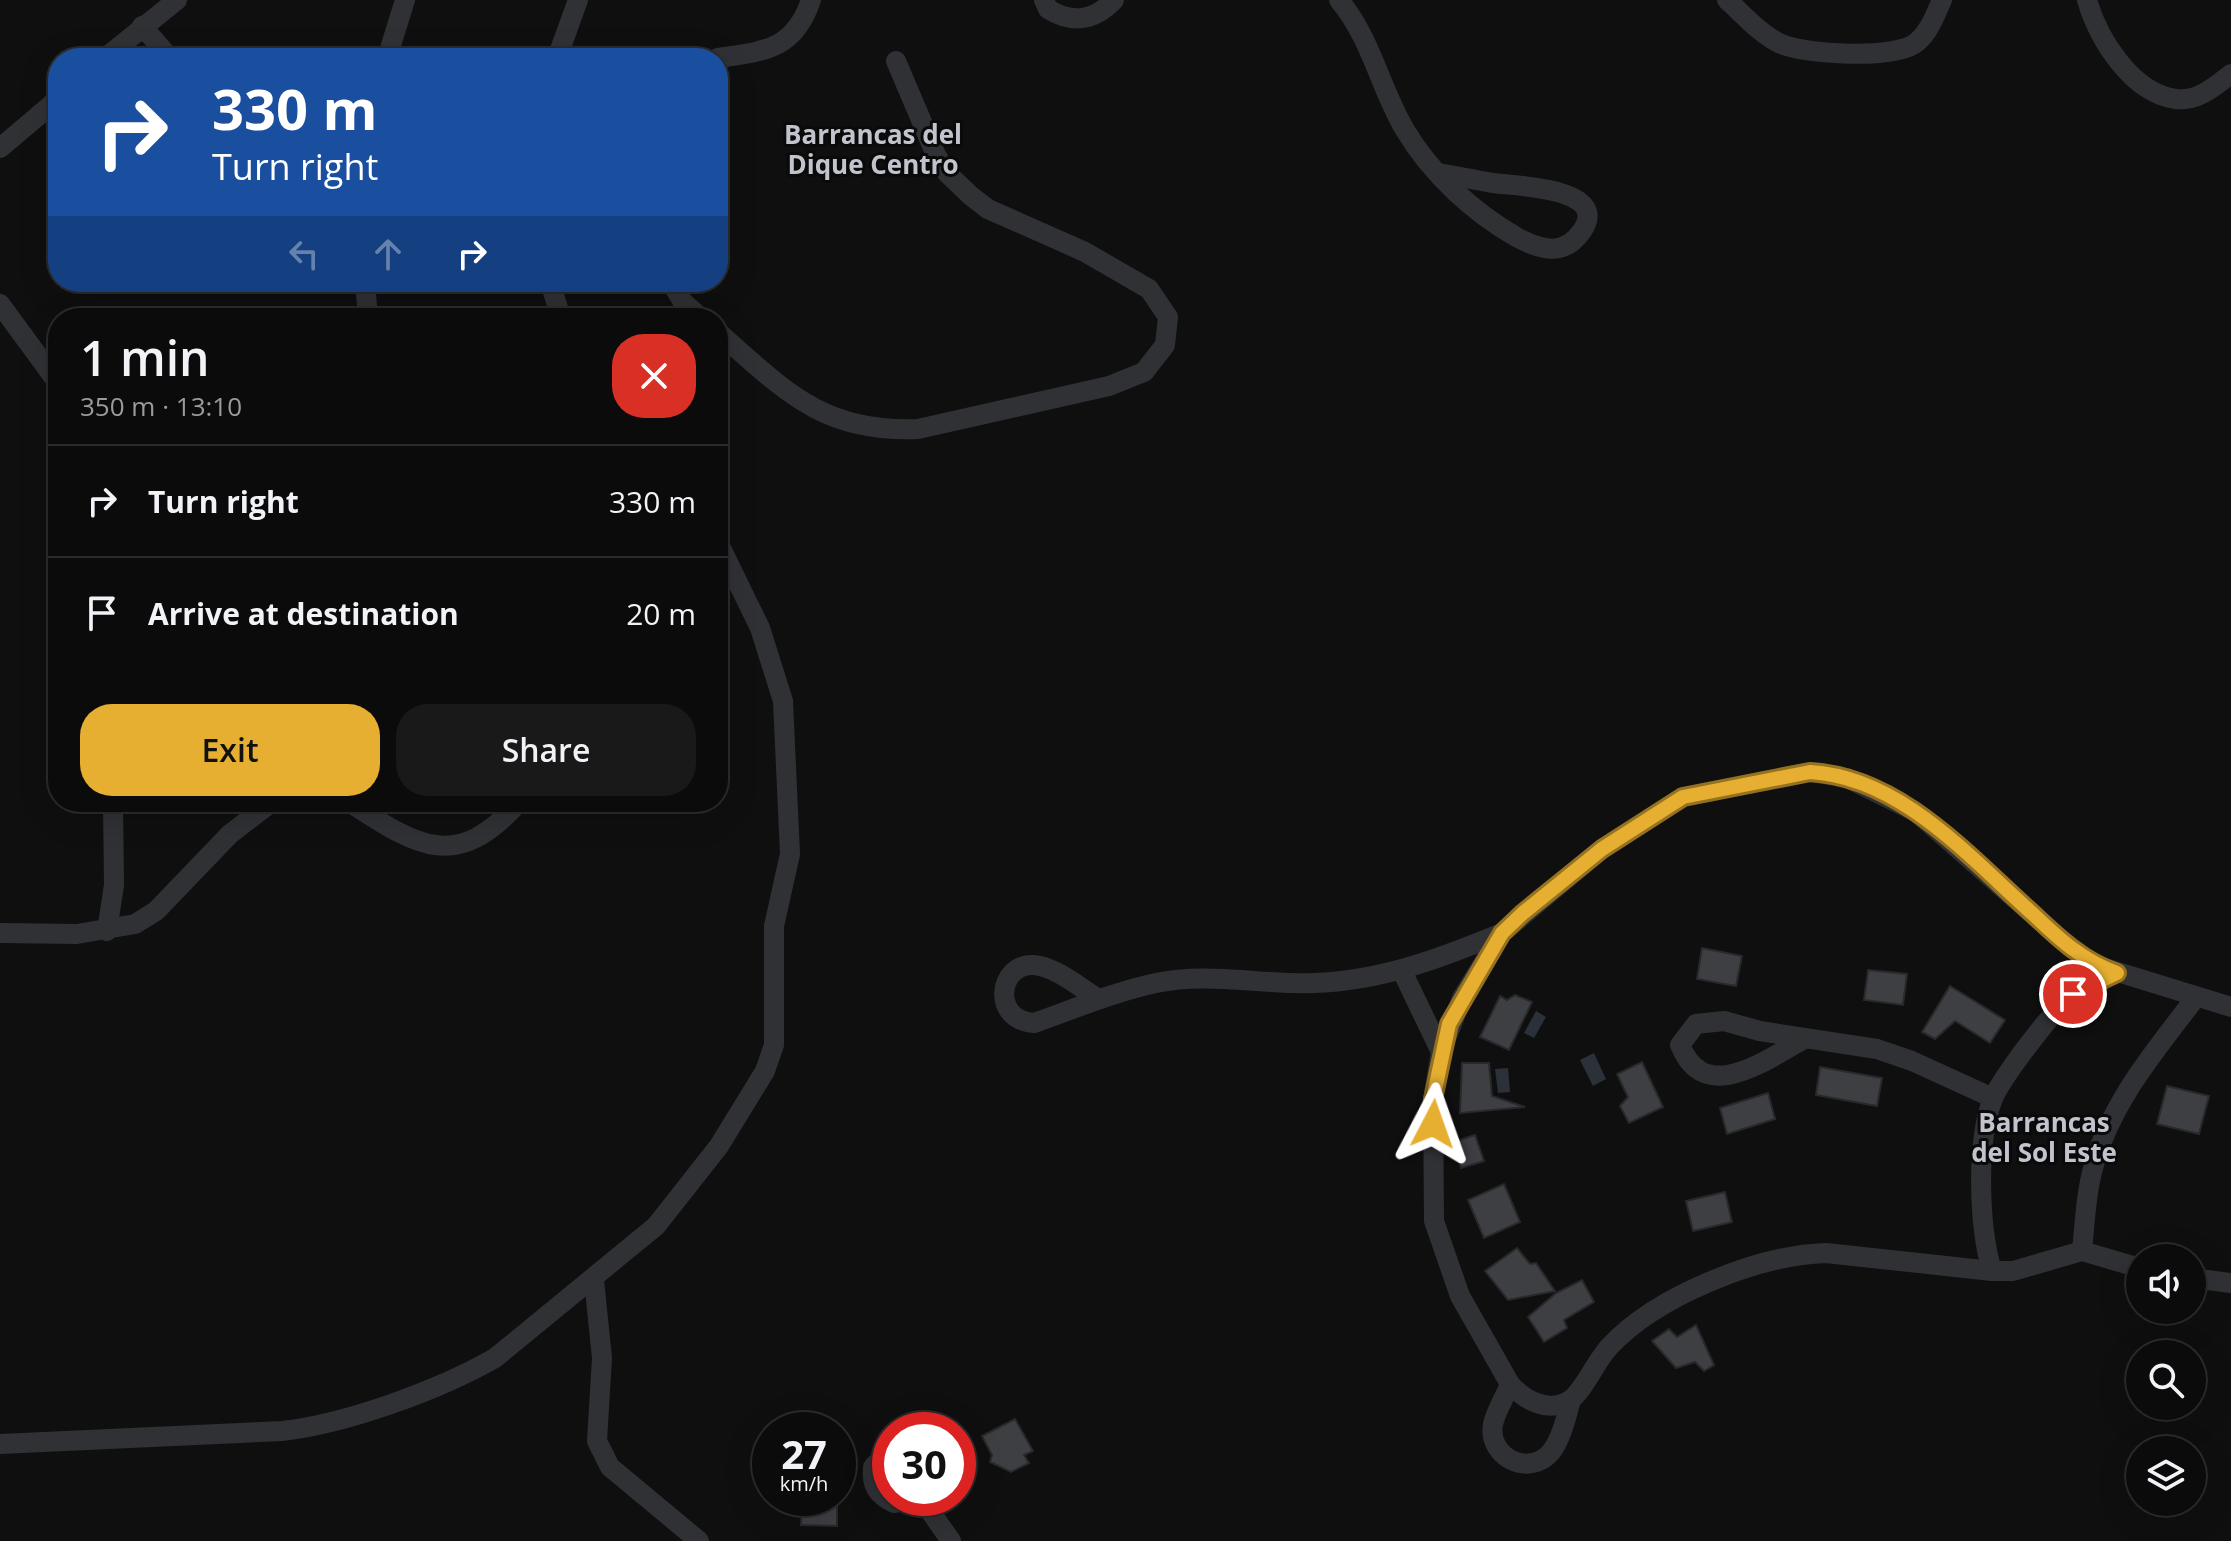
<!DOCTYPE html>
<meta charset="utf-8">
<style>
body{margin:0;font-family:"Open Sans",sans-serif;background:#19191a;color:#f1f3f6;height:100vh;display:flex;flex-direction:column;font-size:30px;white-space:nowrap}
*{box-sizing:border-box;margin:0}
p{font-size:26px;color:#9a9b9d}
.icon{flex:none;width:44px;height:44px;fill:none;stroke:currentColor;stroke-width:2;stroke-linecap:round;stroke-linejoin:round}
.map{position:relative;flex:1;overflow:hidden}
.details{position:absolute;left:48px;top:308px;width:680px;height:504px;display:flex;flex-direction:column;background:#0b0b0c;border-radius:32px;box-shadow:0 8px 32px #0002,0 0 0 2px #2b2b2d}
.details>*{flex:none}
.banner{position:absolute;left:48px;top:48px;width:680px;height:244px;border-radius:32px;box-shadow:0 8px 32px #0002,0 0 0 2px #2b2b2d;background:#1a4fa0;color:#fff;overflow:hidden}
.controls{position:absolute;left:2126px;top:1244px;display:grid;gap:16px}
.controls a{display:grid;place-items:center;width:80px;height:80px;border-radius:50%;background:#0b0b0c;box-shadow:0 8px 32px #0002,0 0 0 2px #2b2b2d;font-size:40px}
.speed{position:absolute;left:752px;top:1412px;display:flex;gap:16px;font-size:40px;font-weight:700;text-align:center}
.speed>*{display:grid;place-content:center;width:104px;height:104px;border-radius:50%;background:#0b0b0c;box-shadow:0 8px 32px #0002,0 0 0 2px #2b2b2d;line-height:1}
.speed small{font-size:20px;font-weight:400}
.speed .limit{border:12px solid #d22;background:#fff;color:#111}
.pin{position:absolute;display:grid;place-items:center;width:68px;height:68px;color:#fff;margin:-34px;border:4px solid #fff;border-radius:50%;box-shadow:0 2px 8px #0007}
.me{position:absolute;width:88px;margin:-44px;rotate:4deg;stroke-linejoin:round;filter:drop-shadow(0 0 6px #0008)}
.turn{display:flex;align-items:center;gap:28px;height:168px;padding:0 32px;font-size:36px}
.turn .icon{width:104px;height:104px;stroke-width:2.5}
.turn b{display:block;font-size:56px;line-height:68px}
.lanes{display:flex;align-items:center;height:76px;padding:0 32px;background:#0003;justify-content:center;gap:40px;direction:ltr}
.lanes .off{opacity:.35}
.round{display:grid;place-items:center;flex:none;width:84px;height:84px;border-radius:32px;background:#19191a}
.summary{display:flex;align-items:center;justify-content:space-between;height:136px;padding:0 32px}
h1{font-size:48px;font-weight:600;line-height:60px}
.primary-button{display:flex;gap:16px;margin-top:auto;padding:16px 32px}
.primary-button a{flex:1;height:92px;border-radius:32px;background:#e6af31;color:#111;font-size:32px;font-weight:600;line-height:92px;text-align:center}
.primary-button a+a{background:#19191a;color:#f1f3f6}
ul{padding:0;list-style:none}
li{display:flex;align-items:center;gap:24px;height:112px;padding:0 32px;border-top:2px solid #2b2b2d}
li div{flex:1}
li b{display:block;font-size:30px}
li em{font-style:normal}
.map>svg:first-child{display:block}
</style>
<div class="map">
<svg width="2231" height="1541" viewBox="0 0 2231 1541">
<rect width="100%" height="100%" fill="#0f0f10"/>
<g fill="#2a3138">
<path d="M1536,1011L1546,1017L1534,1038L1524,1033Z"/>
<path d="M1594,1053L1606,1079L1593,1086L1580,1060Z"/>
<path d="M1508,1068L1510,1092L1498,1093L1495,1069Z"/>
</g>
<g fill="#3e3f43" stroke="#29292c" stroke-width="2">
<path d="M1702,948L1742,956L1736,986L1697,979Z"/>
<path d="M1868,970L1907,974L1903,1005L1864,1000Z"/>
<path d="M1950,986L2005,1020L1990,1043L1955,1021L1935,1039L1922,1032Z"/>
<path d="M1515,995L1532,1002L1509,1050L1480,1037L1500,996L1507,1000Z"/>
<path d="M1642,1062L1663,1107L1629,1123L1620,1106L1628,1097L1617,1074Z"/>
<path d="M1462,1063H1489L1492,1096L1525,1107L1460,1113Z"/>
<path d="M1820,1067L1882,1078L1877,1106L1816,1095Z"/>
<path d="M2167,1086L2209,1096L2199,1134L2157,1124Z"/>
<path d="M1768,1093L1775,1119L1727,1134L1720,1108Z"/>
<path d="M1475,1135L1484,1161L1461,1168L1453,1142Z"/>
<path d="M1504,1184L1520,1222L1484,1238L1468,1200Z"/>
<path d="M1725,1192L1732,1222L1693,1231L1686,1201Z"/>
<path d="M1517,1248L1530,1264L1536,1263L1555,1291L1508,1300L1485,1271Z"/>
<path d="M1582,1280L1594,1302L1564,1320L1567,1328L1544,1342L1528,1317L1556,1293Z"/>
<path d="M1696,1325L1714,1365L1704,1371L1695,1362L1676,1368L1652,1341L1669,1329L1677,1337Z"/>
<path d="M1015,1419L1033,1451L1024,1455L1029,1463L1011,1472L990,1462L992,1455L982,1436Z"/>
<path d="M802,1498H837V1526L801,1525Z"/>
</g>
<g fill="none" stroke-linecap="round" stroke-linejoin="round">
<g stroke="#303135" stroke-width="20">
<path d="M1044,0L1048,9C1072,24 1094,21 1114,0"/>
<path d="M1339,0C1371,38 1380,88 1405,130C1431,174 1474,213 1518,238C1541,250 1564,257 1582,231C1612,187 1513,186 1493,183C1475,180 1457,176 1439,173"/>
<path d="M1727,0C1744,15 1759,33 1779,43C1803,55 1897,60 1917,42C1930,31 1935,15 1942,0"/>
<path d="M2087,0C2098,38 2131,93 2176,99C2198,102 2215,86 2231,74"/>
<path d="M142,26L170,58"/>
<path d="M105,58L177,0"/>
<path d="M387,58L405,0"/>
<path d="M557,58L578,0"/>
<path d="M718,58C765,51 794,50 811,0"/>
<path d="M0,148L58,99"/>
<path d="M365,282L368,318"/>
<path d="M550,282L561,318"/>
<path d="M671,282L683,302L701,318"/>
<path d="M0,304L58,383"/>
<path d="M718,332C785,391 823,433 918,429L1109,386L1144,372L1165,345L1168,317L1149,289L1085,252L988,209L971,196L947,173L936,155L896,61"/>
<path d="M349,802C417,846 456,873 519,802"/>
<path d="M107,931L114,885L113,802"/>
<path d="M0,933L77,934L135,924L156,911L230,834L272,802"/>
<path d="M1402,971L1441,1052"/>
<path d="M1099,999C1080,988 1055,966 1033,965C998,964 991,1020 1034,1023C1074,1009 1114,992 1156,983C1207,972 1262,985 1314,983C1381,981 1441,958 1502,933"/>
<path d="M1806,1038C1767,1059 1705,1107 1680,1045L1696,1024L1724,1021L1760,1031L1877,1049L1912,1061L1993,1098"/>
<path d="M2082,1251C2085,1222 2086,1192 2094,1165C2112,1100 2157,1049 2196,997"/>
<path d="M2140,1268L2082,1251L2013,1271H1992L1826,1253C1758,1255 1657,1296 1610,1346C1597,1359 1583,1392 1570,1400C1549,1414 1524,1400 1510,1384L1460,1296L1434,1221L1433,1099L1441,1052L1462,998L1502,933L1602,849L1683,797L1810,772L1847,778L1916,812L2063,941L2095,965L2231,1007"/>
<path d="M1992,1271C1979,1227 1976,1145 1992,1101C2000,1079 2054,1009 2073,994C2086,984 2102,979 2117,973"/>
<path d="M2192,1278L2231,1283"/>
<path d="M594,1280L602,1358L597,1441L610,1467L699,1541"/>
<path d="M1510,1384C1505,1397 1496,1411 1493,1424C1487,1457 1529,1478 1551,1452C1562,1438 1566,1417 1571,1400"/>
<path d="M0,1444L282,1431C346,1424 439,1390 495,1358L656,1226L719,1146L765,1071L774,1045V926L790,854L783,701L760,628L718,542"/>
<path d="M890,1449L873,1467C871,1485 877,1495 894,1503L916,1498"/>
<path d="M921,1498L951,1541"/>
</g>
</g>
<g fill="none" stroke-linecap="round" stroke-linejoin="round">
<defs>
<path id="route" d="M1433,1124V1099L1449,1024L1502,933L1523,913L1602,849L1683,797L1810,772C1901,777 1970,858 2033,914C2059,939 2083,961 2117,973L2073,994"/>
</defs>
<use href="#route" stroke="#967220" stroke-width="20"/>
<use href="#route" stroke="#e6af31" stroke-width="14"/>
</g>
<g text-anchor="middle" dominant-baseline="central" stroke-width="6" stroke-linejoin="round" paint-order="stroke">
<g font-size="26" font-weight="bold" fill="#c2c4cd" stroke="#0a0a0b">
<text x="873" y="134">Barrancas del<tspan x="873" dy="30">Dique Centro</tspan></text>
<text x="2044" y="1122">Barrancas<tspan x="2044" dy="30">del Sol Este</tspan></text>
</g>
</g>
</svg>
<div class="controls">
<a><svg class="icon" aria-label="sound" viewBox="0 0 24 24"><path d="M4 9h4l5-4v14l-5-4H4zM17 9q2 3 0 6"/></svg></a>
<a><svg class="icon" aria-label="search" viewBox="0 0 24 24"><circle cx="10" cy="10" r="6"/><path d="M15 15l6 6"/></svg></a>
<a><svg class="icon" aria-label="layers" viewBox="0 0 24 24"><path d="M12 4l9 5-9 5-9-5zM3 14l9 5 9-5"/></svg></a>
</div>
<div class="speed"><div>27<small>km/h</small></div><div class="limit">30</div></div>
<div class="pin" style="left:2073px;top:994px;background:#d93025"><svg class="icon" aria-label="arrive" viewBox="0 0 24 24"><path d="M6 21V4h12l-3 4 3 4H6"/></svg></div>
<svg class="me" style="left:1433px;top:1124px" viewBox="-20 -20 40 40"><path d="M0-17L14 15 0 8-14 15z" fill="#e6af31" stroke="#fff" stroke-width="4"/></svg>
<div class="banner">
<div class="turn"><svg class="icon" aria-label="right" viewBox="0 0 24 24"><path d="M7 20v-9h11M14 6l5 5-5 5"/></svg><div><b>330 m</b>Turn right</div></div>
<div class="lanes"><svg class="icon off" aria-label="left" viewBox="0 0 24 24"><path d="M17 20v-9H6M10 6l-5 5 5 5"/></svg><svg class="icon off" aria-label="ahead" viewBox="0 0 24 24"><path d="M12 20V5M6 11l6-6 6 6"/></svg><svg class="icon" aria-label="right" viewBox="0 0 24 24"><path d="M7 20v-9h11M14 6l5 5-5 5"/></svg></div>
</div>
<section class="details">
<div class="summary"><div><h1>1 min</h1><p>350 m · 13:10</p></div><a class="round" style="background:#d93025;color:#fff"><svg class="icon" aria-label="close" viewBox="0 0 24 24"><path d="M6 6l12 12M18 6L6 18"/></svg></a></div>
<ul>
<li><svg class="icon" aria-label="right" viewBox="0 0 24 24"><path d="M7 20v-9h11M14 6l5 5-5 5"/></svg><div><b>Turn right</b></div><em>330 m</em></li>
<li><svg class="icon" aria-label="arrive" viewBox="0 0 24 24"><path d="M6 21V4h12l-3 4 3 4H6"/></svg><div><b>Arrive at destination</b></div><em>20 m</em></li>
</ul>
<div class="primary-button"><a>Exit</a><a>Share</a></div>
</section>
</div>
